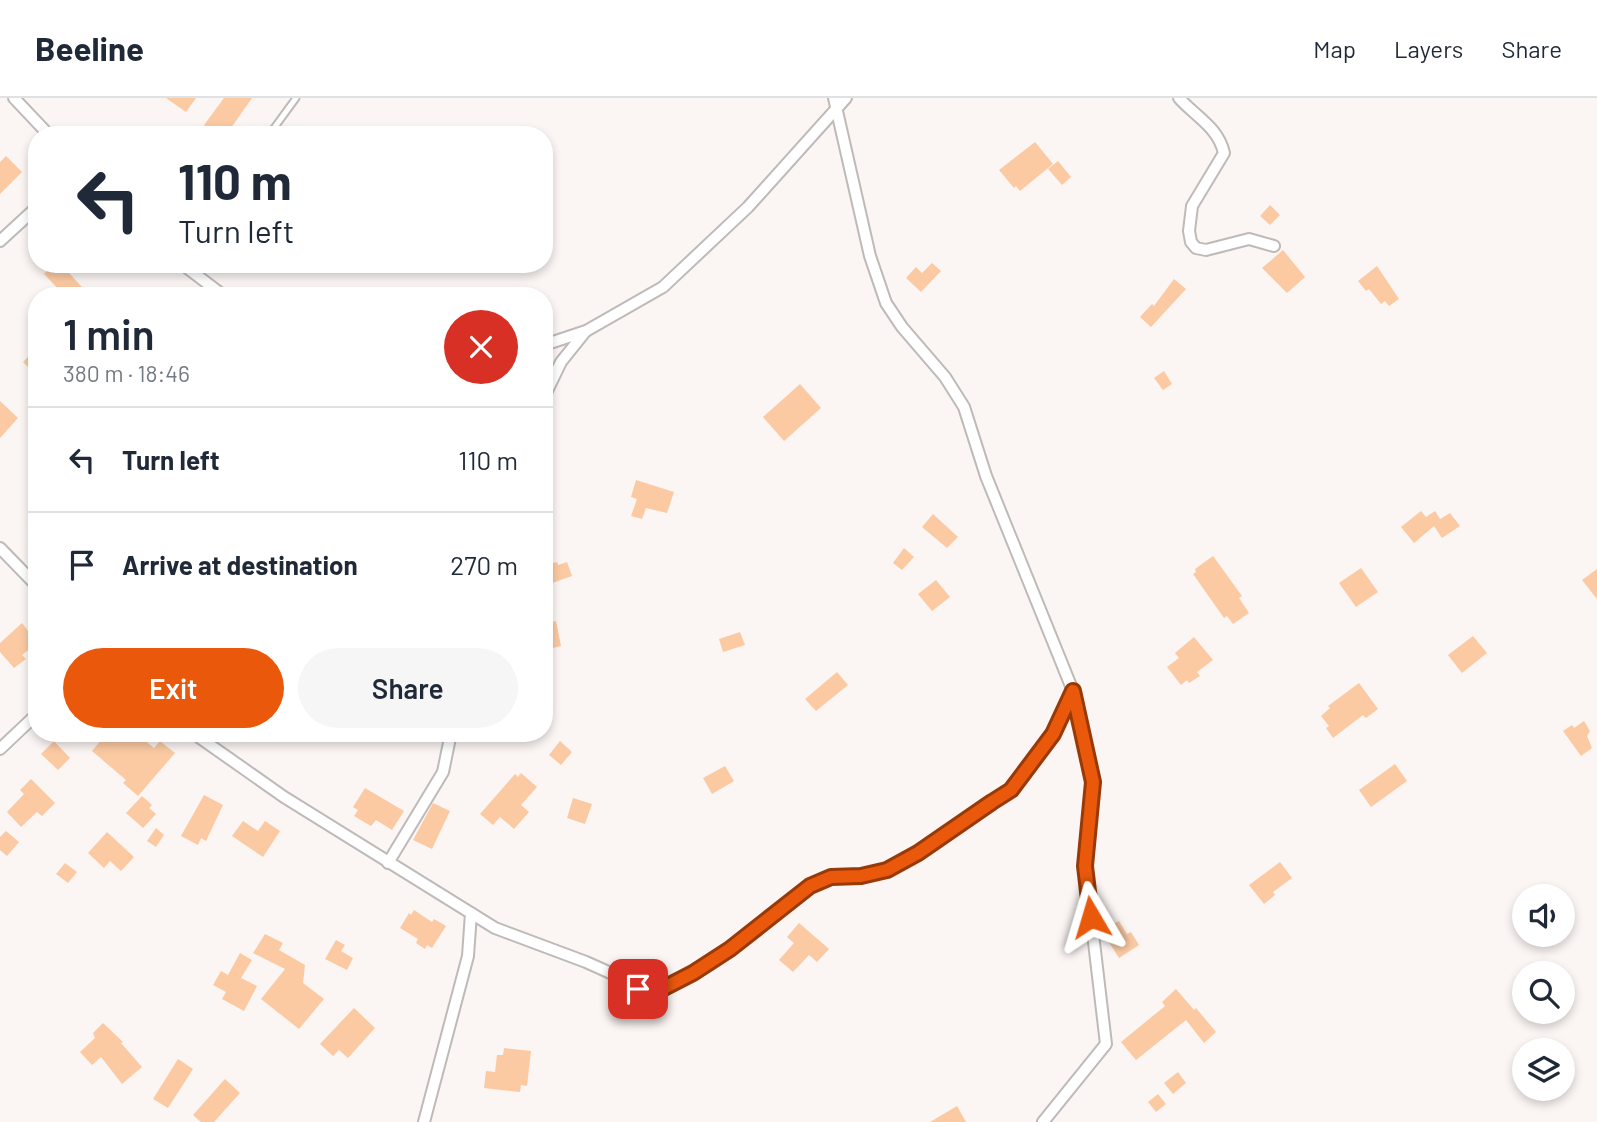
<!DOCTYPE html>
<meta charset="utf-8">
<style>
body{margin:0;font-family:Barlow,sans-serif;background:#f6f6f7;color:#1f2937;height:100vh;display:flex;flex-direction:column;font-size:26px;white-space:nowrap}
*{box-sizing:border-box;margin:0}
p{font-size:23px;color:#747a83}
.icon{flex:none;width:38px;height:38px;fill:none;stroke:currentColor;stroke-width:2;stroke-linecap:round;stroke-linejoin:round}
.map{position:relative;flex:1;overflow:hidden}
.sheet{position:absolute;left:28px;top:189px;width:525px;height:455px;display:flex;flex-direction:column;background:#fff;border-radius:28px;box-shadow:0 4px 10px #0003}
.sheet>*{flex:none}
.top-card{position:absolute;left:28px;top:28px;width:525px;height:147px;border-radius:28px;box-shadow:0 4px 10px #0003;background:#fff;color:#1f2937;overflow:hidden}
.fabs{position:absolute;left:1512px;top:786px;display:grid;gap:14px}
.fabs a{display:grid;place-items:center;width:63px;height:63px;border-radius:50%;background:#fff;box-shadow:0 4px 10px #0003;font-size:35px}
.pin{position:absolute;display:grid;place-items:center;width:60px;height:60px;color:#fff;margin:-30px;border-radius:14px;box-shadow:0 4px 10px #0006}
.me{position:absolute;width:77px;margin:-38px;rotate:353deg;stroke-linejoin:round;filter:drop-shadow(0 0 5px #0008)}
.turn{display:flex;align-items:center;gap:24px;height:147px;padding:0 35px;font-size:32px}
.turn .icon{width:91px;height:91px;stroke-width:2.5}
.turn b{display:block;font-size:49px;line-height:60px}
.round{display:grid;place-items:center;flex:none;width:74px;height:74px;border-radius:37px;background:#f6f6f7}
.head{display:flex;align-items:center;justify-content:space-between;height:119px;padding:0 35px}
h1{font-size:42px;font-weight:600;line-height:52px}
.cta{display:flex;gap:14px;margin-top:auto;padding:14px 35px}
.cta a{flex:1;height:80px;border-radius:42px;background:#ea580c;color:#fff;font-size:28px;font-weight:600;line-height:80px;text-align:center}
.cta a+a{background:#f6f6f7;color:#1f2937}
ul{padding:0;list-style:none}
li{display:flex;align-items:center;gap:21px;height:105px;padding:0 35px;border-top:2px solid #e0e1e3}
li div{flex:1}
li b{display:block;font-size:26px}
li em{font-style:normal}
header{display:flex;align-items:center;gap:42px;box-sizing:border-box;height:98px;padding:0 35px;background:#fff;border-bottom:2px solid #e0e1e3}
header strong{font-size:33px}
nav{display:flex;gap:38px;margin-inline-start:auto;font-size:24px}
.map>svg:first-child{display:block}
</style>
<header>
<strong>Beeline</strong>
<nav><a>Map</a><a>Layers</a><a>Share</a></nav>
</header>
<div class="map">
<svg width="1597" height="1024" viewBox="0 0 1597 1024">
<rect width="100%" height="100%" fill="#fbf5f3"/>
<g fill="#fbcaa3">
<path d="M166,0H196L186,14Z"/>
<path d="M224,0H252L226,37H218L204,27Z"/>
<path d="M1035,44L1053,66L1020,93L1016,88L1014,90L999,72Z"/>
<path d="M6,58L22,74L0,96V64Z"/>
<path d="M1058,63L1071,79L1062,87L1048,71Z"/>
<path d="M1270,107L1280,117L1270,127L1260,118Z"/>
<path d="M1283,152L1305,179L1287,195L1262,170Z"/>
<path d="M932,165L941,173L921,194L906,180L916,169L922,175Z"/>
<path d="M54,166H61L90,198H65L44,176Z"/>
<path d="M1377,168L1399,201L1389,208L1385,203L1381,206L1369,191L1366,193L1358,183Z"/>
<path d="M1174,181L1186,191L1151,229L1140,219L1152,206L1154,208Z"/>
<path d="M31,256L37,262V278L23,264Z"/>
<path d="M1164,273L1172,286L1163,292L1154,280Z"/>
<path d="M800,286L821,310L784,343L763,319Z"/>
<path d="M0,303L18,320L0,340Z"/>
<path d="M636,382L674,394L667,415L646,410L642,421L631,418L637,401L631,399Z"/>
<path d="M1421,413L1426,419L1435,413L1440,421L1450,415L1460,428L1442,440L1434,428L1414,445L1401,429Z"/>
<path d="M933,416L958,439L947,450L922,429Z"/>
<path d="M904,450L914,459L902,472L893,465Z"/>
<path d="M1213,458L1242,498L1239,500L1249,515L1233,526L1227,518L1224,520L1193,476L1196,474L1195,471Z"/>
<path d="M557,464L558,467L567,464L572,478L544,488L546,467Z"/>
<path d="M1361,470L1378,494L1356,509L1339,485Z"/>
<path d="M1597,471V501L1582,482Z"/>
<path d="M936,482L950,499L932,513L918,496Z"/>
<path d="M556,523L561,548L544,552V526Z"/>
<path d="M22,525L37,545L22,557L26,561L14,570L0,554V545Z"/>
<path d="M740,534L745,547L723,554L719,541Z"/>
<path d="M1473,538L1487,555L1462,575L1448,557Z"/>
<path d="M1194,539L1213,562L1197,574L1200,578L1189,585L1187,582L1181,587L1167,569L1179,560L1175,555Z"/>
<path d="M837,574L848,587L816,613L805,601Z"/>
<path d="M1359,585L1378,611L1366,620L1363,617L1333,640L1326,630L1329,628L1321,618L1330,610L1328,608Z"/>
<path d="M1584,623L1590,633L1587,638L1592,650L1581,658L1563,633L1572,627L1574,630Z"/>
<path d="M107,635H136L154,650L160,643L175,655L138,698L123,685L126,682L92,653Z"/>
<path d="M54,643L70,660L58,672L41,656Z"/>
<path d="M560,643L572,654L561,667L549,657Z"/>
<path d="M1395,666L1407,683L1371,709L1359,692Z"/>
<path d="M725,668L734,683L712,696L703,680Z"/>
<path d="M521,675L537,689L521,707L529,714L514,731L500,719L493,727L480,716L515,676L518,679Z"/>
<path d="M31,681L55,705L42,718L37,714L21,729L7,714L24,696L20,692Z"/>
<path d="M365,690L404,713L392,732L376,722L371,728L354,718L358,712L353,709Z"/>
<path d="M204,697L223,707L206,743L201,740L198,747L181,738Z"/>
<path d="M142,698L152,707L149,710L156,716L143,730L126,715Z"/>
<path d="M573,700L592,706L585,726L567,720Z"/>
<path d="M433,705L450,713L432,751L413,742Z"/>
<path d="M243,723L258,733L265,723L280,733L263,759L232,738Z"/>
<path d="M156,730L164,737L156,749L147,743Z"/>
<path d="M6,733L19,744L7,758L0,752V739Z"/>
<path d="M107,734L134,759L121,773L110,763L104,770L88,755Z"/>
<path d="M1280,764L1292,780L1273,794L1275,797L1264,806L1249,787Z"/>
<path d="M65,765L77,774L68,785L56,776Z"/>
<path d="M414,812L432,824L434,821L446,828L432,850L427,847L425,851L416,845L418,841L400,830L409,815L411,817Z"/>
<path d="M1119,823L1127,836L1131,834L1139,847L1119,860L1102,833Z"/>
<path d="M799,825L829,851L817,864L809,857L793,874L779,862L794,845L787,839Z"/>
<path d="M265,836L283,845L279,852L305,867L303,885L324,901L299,931L261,901L285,871L253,855Z"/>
<path d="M336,842L345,847L341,853L353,860L347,872L325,861Z"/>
<path d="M240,855L252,862L241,880L257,888L244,913L222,901L226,894L213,887L221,873L228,877Z"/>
<path d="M1176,891L1194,912L1196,910L1216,934L1204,945L1186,922L1136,962L1121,944L1165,908L1162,904Z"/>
<path d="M354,910L375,930L348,960L339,952L333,958L320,946Z"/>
<path d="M103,925L123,944L121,945L142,969L122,986L101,959L92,967L80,954L95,940L93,935Z"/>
<path d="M504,950L531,953L527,988L521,987L520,994L484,990L486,973L495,974L497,957H503Z"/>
<path d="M178,961L193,971L168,1010L153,1001Z"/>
<path d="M1178,974L1186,985L1173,996L1164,985Z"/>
<path d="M225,981L240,995L214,1024H201L193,1017Z"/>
<path d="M1158,996L1166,1006L1156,1014L1148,1004Z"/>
<path d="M957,1008L966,1024H930Z"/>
</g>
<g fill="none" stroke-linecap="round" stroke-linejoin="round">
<defs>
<path id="lane" d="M269,37L296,0"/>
<g id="street">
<path d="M14,0L49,37"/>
<path d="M834,0L870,158L886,205L902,229L945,279L964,309L986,378L1073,593L1093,684L1085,768L1106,946L1043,1024"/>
<path d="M1179,0C1196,19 1218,29 1224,55L1192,108L1189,133L1191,144L1196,150L1206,152L1249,141L1274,148"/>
<path d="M0,143L37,109"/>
<path d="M182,166L224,198"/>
<path d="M544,247L586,233L663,189L748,109L846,0"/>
<path d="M544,299L561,264L585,234"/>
<path d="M0,450L37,488"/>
<path d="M193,635L284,699L495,830L586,864L615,877L638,891L660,892L730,851L810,788L831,779L861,778L887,772L918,755L1011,692L1053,636L1073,593"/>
<path d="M0,651L37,616"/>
<path d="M388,765L443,674L451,635"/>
<path d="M424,1024L468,858L471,815"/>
</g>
</defs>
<use href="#lane" stroke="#bfbab8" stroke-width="9"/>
<use href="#street" stroke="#bfbab8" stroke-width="14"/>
<use href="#lane" stroke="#fff" stroke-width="5"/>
<use href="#street" stroke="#fff" stroke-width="10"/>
</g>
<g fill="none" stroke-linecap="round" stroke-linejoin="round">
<defs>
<path id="route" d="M638,891L660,892L693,875L730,851L810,788L831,779L861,778L887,772L918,755L992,704L1011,692L1053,636L1073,593L1093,684L1085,768L1091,819"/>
</defs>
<use href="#route" stroke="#983908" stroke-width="18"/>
<use href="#route" stroke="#ea580c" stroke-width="12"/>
</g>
</svg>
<div class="fabs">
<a><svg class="icon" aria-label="sound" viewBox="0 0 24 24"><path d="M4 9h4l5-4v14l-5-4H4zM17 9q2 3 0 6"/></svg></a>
<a><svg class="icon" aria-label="search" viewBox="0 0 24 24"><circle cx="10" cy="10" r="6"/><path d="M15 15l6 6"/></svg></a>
<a><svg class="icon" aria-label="layers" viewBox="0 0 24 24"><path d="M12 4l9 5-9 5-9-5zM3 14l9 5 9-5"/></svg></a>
</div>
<div class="pin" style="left:638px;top:891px;background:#d93025"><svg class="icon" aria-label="arrive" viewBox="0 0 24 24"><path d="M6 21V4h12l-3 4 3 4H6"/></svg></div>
<svg class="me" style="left:1091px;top:819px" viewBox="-20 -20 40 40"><path d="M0-17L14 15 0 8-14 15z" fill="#ea580c" stroke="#fff" stroke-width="4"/></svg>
<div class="top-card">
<div class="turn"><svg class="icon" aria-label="left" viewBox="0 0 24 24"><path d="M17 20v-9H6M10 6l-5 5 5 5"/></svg><div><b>110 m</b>Turn left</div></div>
</div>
<section class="sheet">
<div class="head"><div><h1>1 min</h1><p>380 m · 18:46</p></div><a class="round" style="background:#d93025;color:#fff"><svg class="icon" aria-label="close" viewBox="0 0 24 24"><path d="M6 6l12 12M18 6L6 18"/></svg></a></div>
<ul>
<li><svg class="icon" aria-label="left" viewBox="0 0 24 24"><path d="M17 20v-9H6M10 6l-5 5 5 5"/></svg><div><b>Turn left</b></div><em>110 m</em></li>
<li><svg class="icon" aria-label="arrive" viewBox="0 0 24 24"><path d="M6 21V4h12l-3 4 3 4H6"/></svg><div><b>Arrive at destination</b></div><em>270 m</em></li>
</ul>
<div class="cta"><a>Exit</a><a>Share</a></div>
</section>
</div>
